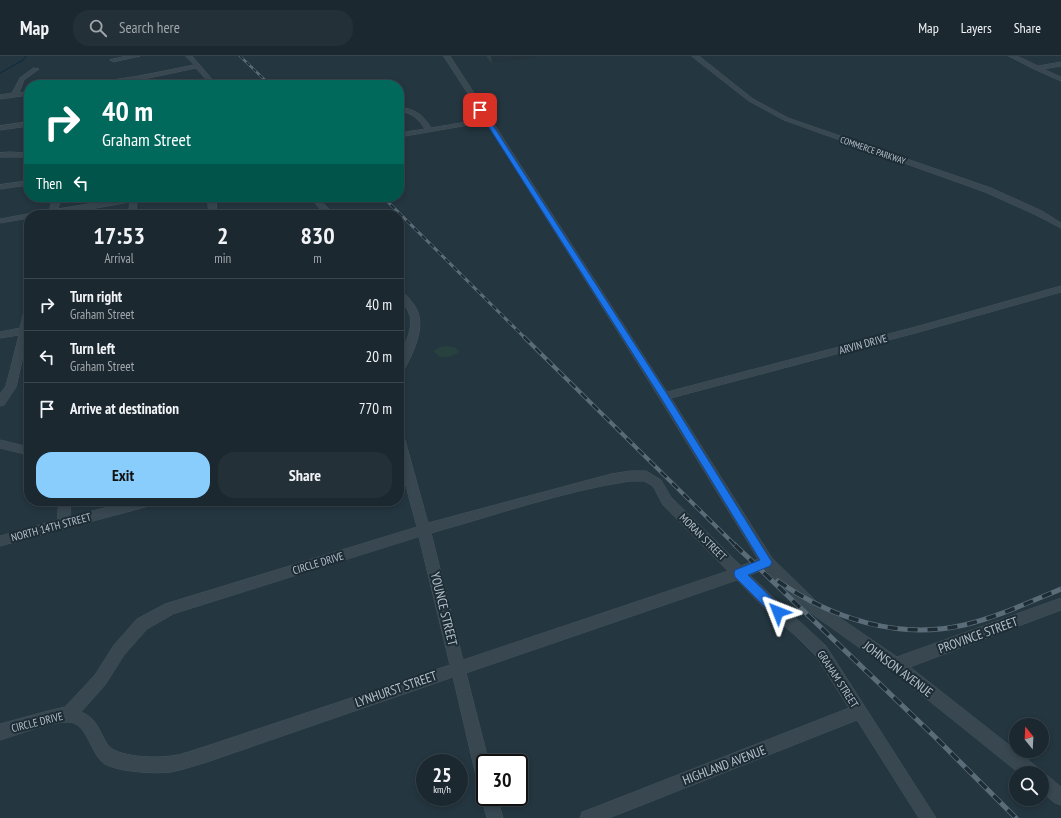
<!DOCTYPE html>
<style>
body{margin:0;font-family:"PT Sans Narrow",sans-serif;background:#243038;color:#f1f3f6;height:100vh;display:flex;flex-direction:column;font-size:15px;white-space:nowrap}
*{box-sizing:border-box;margin:0}
p{font-size:13px;color:#a0a6ab}
.icon{flex:none;width:22px;height:22px;fill:none;stroke:currentColor;stroke-width:2;stroke-linecap:round;stroke-linejoin:round}
.map{position:relative;flex:1;overflow:hidden}
.sheet{position:absolute;left:24px;top:154px;width:380px;height:296px;display:flex;flex-direction:column;background:#1b2830;border-radius:16px;box-shadow:0 2px 6px #0003,0 0 0 1px #39444c}
.sheet>*{flex:none}
.banner{position:absolute;left:24px;top:24px;width:380px;height:122px;border-radius:16px;box-shadow:0 2px 6px #0003,0 0 0 1px #39444c;background:#00695c;color:#fff;overflow:hidden}
.needle{width:26px;rotate:342deg}
.buttons{position:absolute;left:1009px;top:662px;display:grid;gap:8px}
.buttons a{display:grid;place-items:center;width:40px;height:40px;border-radius:50%;background:#1b2830;box-shadow:0 2px 6px #0003,0 0 0 1px #39444c;font-size:20px}
.speed{position:absolute;left:416px;top:698px;display:flex;gap:8px;font-size:20px;font-weight:700;text-align:center}
.speed>*{display:grid;place-content:center;width:52px;height:52px;border-radius:50%;background:#1b2830;box-shadow:0 2px 6px #0003,0 0 0 1px #39444c;line-height:1}
.speed small{font-size:10px;font-weight:400}
.speed .limit{border:2px solid #111;border-radius:6px;background:#fff;color:#111}
.pin{position:absolute;display:grid;place-items:center;width:34px;height:34px;color:#fff;margin:-17px;border-radius:8px;box-shadow:0 2px 6px #0006}
.me{position:absolute;width:44px;margin:-22px;rotate:315deg;stroke-linejoin:round;filter:drop-shadow(0 0 3px #0008)}
.turn{display:flex;align-items:center;gap:14px;height:84px;padding:0 12px;font-size:18px}
.turn .icon{width:52px;height:52px;stroke-width:2.5}
.turn b{display:block;font-size:28px;line-height:34px}
.then{display:flex;align-items:center;height:38px;padding:0 12px;background:#0003;gap:8px;font-size:15px}
.eta{display:flex;justify-content:space-evenly;align-items:center;height:68px;text-align:center}
.eta b{font-size:24px;font-weight:600;line-height:28px}
.action{display:flex;gap:8px;margin-top:auto;padding:8px 12px}
.action a{flex:1;height:46px;border-radius:16px;background:#88cdfc;color:#111;font-size:16px;font-weight:600;line-height:46px;text-align:center}
.action a+a{background:#243038;color:#f1f3f6}
ul{padding:0;list-style:none}
li{display:flex;align-items:center;gap:12px;height:52px;padding:0 12px;border-top:1px solid #39444c}
li div{flex:1}
li b{display:block;font-size:15px}
li em{font-style:normal}
header{display:flex;align-items:center;gap:24px;box-sizing:border-box;height:56px;padding:0 20px;background:#1b2830;border-bottom:1px solid #39444c}
header strong{font-size:19px}
nav{display:flex;gap:22px;margin-inline-start:auto;font-size:14px}
.search{width:280px;height:36px;background:#243038;display:flex;align-items:center;gap:10px;box-sizing:border-box;padding:0 14px;border-radius:16px;color:#a0a6ab;font-size:15px}
.map>svg:first-child{display:block}
</style>
<header>
<strong>Map</strong>
<div class="search"><svg class="icon" aria-label="search" viewBox="0 0 24 24"><circle cx="10" cy="10" r="6"/><path d="M15 15l6 6"/></svg>Search here</div>
<nav><a>Map</a><a>Layers</a><a>Share</a></nav>
</header>
<div class="map">
<svg width="1061" height="762" viewBox="0 0 1061 762">
<rect width="100%" height="100%" fill="#243640"/>
<path fill="#26413e" d="M445,290L455,291L459,296C451,301 441,306 434,295L440,291Z"/>
<g fill="none" stroke-linecap="round" stroke-linejoin="round">
<path stroke="#162f3e" stroke-width="1.5" d="M0,17L23,4L26,0"/>
<defs>
<g id="minor">
<path d="M127,0H140L113,6L110,4Z"/>
<path d="M186,0H192L217,29H211L196,12C161,19 125,29 89,29L92,27L139,20L194,9Z"/>
<path d="M444,0H450L667,336L919,270L1061,230V236L919,276L671,342L772,502L818,547L897,601L1061,542V554L910,611L1037,711L1039,717H1019L891,614L808,555L765,513L750,519C774,543 801,566 826,590L936,762H919L857,664L609,762H580L582,756L588,754L849,652L816,600L795,579L773,561L737,524L466,617L489,707H485V732L479,730L477,724L453,621L204,707C193,710 182,714 171,716C156,718 119,716 105,708C90,699 88,666 68,666C52,665 17,679 0,684V668L48,655L65,651L95,619L114,589L137,563L165,548L417,471L399,404V380L403,381L405,384L428,467L611,418L630,415H646L661,424L671,441L741,510L758,503L660,343L486,66L399,81V77L425,73C418,62 412,57 399,55V51C414,53 423,58 431,72L484,63ZM630,425H644L653,430L663,449L728,515L463,604L431,477C496,459 563,435 630,425ZM419,481L450,609L204,691C193,694 182,699 171,700C157,702 116,702 107,688C99,675 97,662 81,656L105,629L124,599L147,573L173,558Z"/>
<path d="M692,0H699L753,43L788,62L991,132L1042,155L1061,167V172L1036,159L985,136L784,64L749,45Z"/>
<path d="M1009,0H1017L1038,10L1061,6V10L1043,13L1061,21V25L1034,13Z"/>
<path d="M34,12L39,13L24,24L19,37L29,35V39L0,43V39L12,37L20,22Z"/>
<path d="M29,66V70L0,74V70Z"/>
<path d="M10,96L29,97V101H0V97Z"/>
<path d="M29,125V129L0,133V129Z"/>
<path d="M53,141H61L58,153L130,141H151L150,143L137,145L136,159H128L130,146L56,159H29V162L0,167V163L49,154Z"/>
<path d="M208,141H216L217,159H209Z"/>
<path d="M310,141H318L334,159H326Z"/>
<path d="M399,235C404,236 408,241 411,245C430,265 414,295 403,316L399,317C399,312 398,305 400,301C408,278 420,263 399,243Z"/>
<path d="M29,252V275L16,331L4,349L0,350V338L6,330L19,279L0,282V276L20,272L24,255Z"/>
<path d="M0,384L29,391V399L0,392Z"/>
<path d="M59,445H71L70,461L130,445H155L153,449L149,450L0,490V480L57,464Z"/>
<path d="M1042,718L1048,720L1061,731V749L1055,747L1042,736Z"/>
<path d="M483,735H485V741H497L503,762H487L481,741Z"/>
</g>
</defs>
<use href="#minor" stroke="#44535c" stroke-width="1"/>
<use href="#minor" fill="#384750" fill-rule="evenodd"/>
<defs>
<path id="rail-far3" d="M240,0L270,29"/>
<path id="rail-far2" d="M383,141L525,282"/>
<path id="rail-far1" d="M524,281L736,490"/>
<g id="rail">
<path d="M735,489L934,680L1016,762"/>
<path d="M778,525C832,563 899,584 964,569C998,561 1029,546 1061,533"/>
</g>
</defs>
<use href="#rail-far3" stroke="#5a6c77" stroke-width="2.5"/>
<use href="#rail-far2" stroke="#5a6c77" stroke-width="3"/>
<use href="#rail-far1" stroke="#5a6c77" stroke-width="4"/>
<use href="#rail" stroke="#5a6c77" stroke-width="5"/>
<use href="#rail-far3" stroke="#1d2c35" stroke-width="1.5" stroke-dasharray="4.5" stroke-linecap="butt"/>
<use href="#rail-far2" stroke="#1d2c35" stroke-width="2" stroke-dasharray="5.5" stroke-linecap="butt"/>
<use href="#rail-far1" stroke="#1d2c35" stroke-width="2.5" stroke-dasharray="8" stroke-linecap="butt"/>
<use href="#rail" stroke="#1d2c35" stroke-width="3.5" stroke-dasharray="10" stroke-linecap="butt"/>
</g>
<path fill="#2e404a" d="M486,0H535V2L492,8Z"/>
<g fill="#25343c">
<path d="M491,0H535V2L492,8Z"/>
<path d="M606,0H615L606,1Z"/>
</g>
<path fill="#1a73e8" stroke="#114b97" d="M480,52L483,54L667,338L770,503L772,506L770,510L748,519L782,552L783,556L782,560L778,561L774,560L735,521L734,517L735,514L760,504L661,342L478,54Z"/>
<g text-anchor="middle" dominant-baseline="central" stroke-width="4" stroke-linejoin="round" paint-order="stroke">
<g font-size="9" fill="#b4c1ca" stroke="#1d2c35">
<text transform="translate(873 94) rotate(19)">COMMERCE PARKWAY</text>
</g>
<g font-size="11" fill="#b4c1ca" stroke="#1d2c35">
<text transform="translate(863 288) rotate(-15)">ARVIN DRIVE</text>
<text transform="translate(51 471) rotate(-15)">NORTH 14TH STREET</text>
<text transform="translate(703 481) rotate(45)">MORAN STREET</text>
<text transform="translate(318 507) rotate(-17)">CIRCLE DRIVE</text>
<text transform="translate(838 623) rotate(57)">GRAHAM STREET</text>
<text transform="translate(37 666) rotate(-14)">CIRCLE DRIVE</text>
</g>
<g font-size="13" fill="#b4c1ca" stroke="#1d2c35">
<text transform="translate(444 553) rotate(76)">YOUNCE STREET</text>
<text transform="translate(978 579) rotate(-20)">PROVINCE STREET</text>
<text transform="translate(898 613) rotate(37)">JOHNSON AVENUE</text>
<text transform="translate(396 633) rotate(-19)">LYNHURST STREET</text>
<text transform="translate(724 709) rotate(-21)">HIGHLAND AVENUE</text>
</g>
</g>
</svg>
<div class="buttons">
<a><svg class="needle" viewBox="-14 -14 28 28"><path d="M0-13l5 13h-10z" fill="#e53935"/><path d="M0 13l5-13h-10z" fill="#a0a6ab"/></svg></a>
<a><svg class="icon" aria-label="search" viewBox="0 0 24 24"><circle cx="10" cy="10" r="6"/><path d="M15 15l6 6"/></svg></a>
</div>
<div class="speed"><div>25<small>km/h</small></div><div class="limit">30</div></div>
<div class="pin" style="left:480px;top:54px;background:#d93025"><svg class="icon" aria-label="arrive" viewBox="0 0 24 24"><path d="M6 21V4h12l-3 4 3 4H6"/></svg></div>
<svg class="me" style="left:778px;top:556px" viewBox="-20 -20 40 40"><path d="M0-17L14 15 0 8-14 15z" fill="#1a73e8" stroke="#fff" stroke-width="4"/></svg>
<div class="banner">
<div class="turn"><svg class="icon" aria-label="right" viewBox="0 0 24 24"><path d="M7 20v-9h11M14 6l5 5-5 5"/></svg><div><b>40 m</b>Graham Street</div></div>
<div class="then">Then<svg class="icon" aria-label="left" viewBox="0 0 24 24"><path d="M17 20v-9H6M10 6l-5 5 5 5"/></svg></div>
</div>
<section class="sheet">
<div class="eta">
<div><b>17:53</b><p>Arrival</p></div>
<div><b>2</b><p>min</p></div>
<div><b>830</b><p>m</p></div>
</div>
<ul>
<li><svg class="icon" aria-label="right" viewBox="0 0 24 24"><path d="M7 20v-9h11M14 6l5 5-5 5"/></svg><div><b>Turn right</b><p>Graham Street</p></div><em>40 m</em></li>
<li><svg class="icon" aria-label="left" viewBox="0 0 24 24"><path d="M17 20v-9H6M10 6l-5 5 5 5"/></svg><div><b>Turn left</b><p>Graham Street</p></div><em>20 m</em></li>
<li><svg class="icon" aria-label="arrive" viewBox="0 0 24 24"><path d="M6 21V4h12l-3 4 3 4H6"/></svg><div><b>Arrive at destination</b></div><em>770 m</em></li>
</ul>
<div class="action"><a>Exit</a><a>Share</a></div>
</section>
</div>
